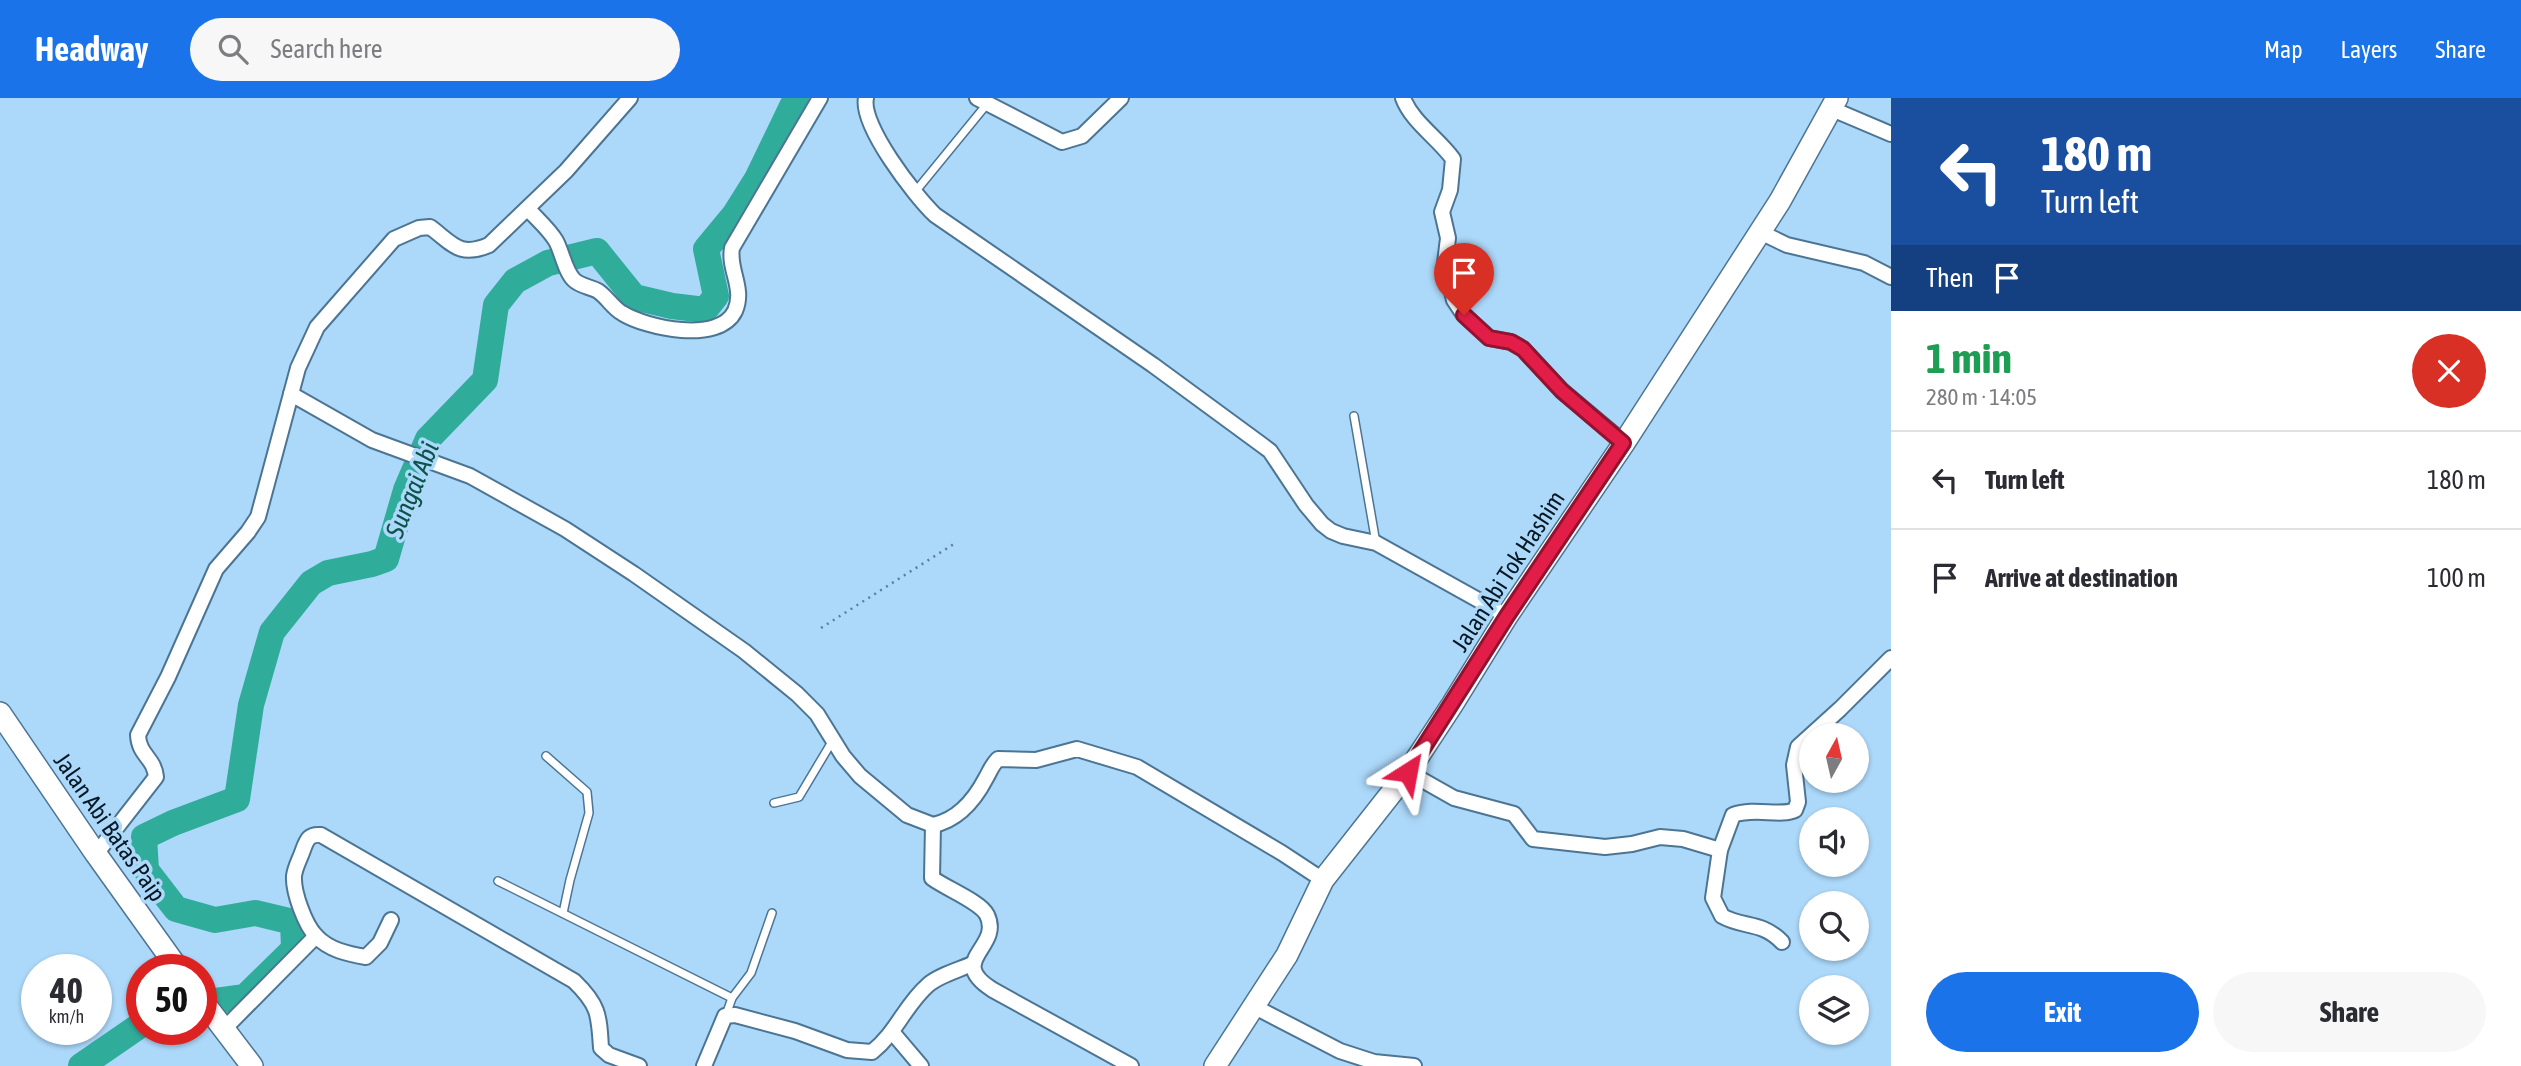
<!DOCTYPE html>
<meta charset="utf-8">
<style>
body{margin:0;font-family:"Asap Condensed",sans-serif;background:#f7f7f7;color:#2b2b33;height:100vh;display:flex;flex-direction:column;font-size:26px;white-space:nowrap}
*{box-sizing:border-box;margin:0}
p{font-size:23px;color:#7c7c81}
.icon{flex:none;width:38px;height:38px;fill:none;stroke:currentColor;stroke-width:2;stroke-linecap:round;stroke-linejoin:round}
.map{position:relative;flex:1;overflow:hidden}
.details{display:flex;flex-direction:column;background:#fff;width:630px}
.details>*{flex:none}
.top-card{background:#1a4fa0;color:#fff;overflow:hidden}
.needle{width:46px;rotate:8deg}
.buttons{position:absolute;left:1799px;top:625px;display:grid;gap:14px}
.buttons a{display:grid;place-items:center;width:70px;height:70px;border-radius:50%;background:#fff;box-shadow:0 2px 5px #0004;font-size:35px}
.speed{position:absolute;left:21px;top:856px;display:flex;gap:14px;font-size:35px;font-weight:700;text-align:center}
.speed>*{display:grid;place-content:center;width:91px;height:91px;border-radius:50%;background:#fff;box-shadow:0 2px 5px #0004;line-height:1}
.speed small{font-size:18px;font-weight:400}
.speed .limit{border:10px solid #d22;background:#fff;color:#111}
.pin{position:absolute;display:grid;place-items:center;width:60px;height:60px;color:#fff;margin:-72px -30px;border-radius:50% 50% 50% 0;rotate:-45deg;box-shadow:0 0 7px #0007}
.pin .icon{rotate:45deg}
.me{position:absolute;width:77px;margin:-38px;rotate:34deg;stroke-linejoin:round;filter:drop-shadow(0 0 5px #0008)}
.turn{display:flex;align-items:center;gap:24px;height:147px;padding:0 35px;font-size:32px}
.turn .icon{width:91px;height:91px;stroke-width:2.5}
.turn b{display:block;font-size:49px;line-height:60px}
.then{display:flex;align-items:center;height:66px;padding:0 35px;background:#0003;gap:14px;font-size:26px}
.round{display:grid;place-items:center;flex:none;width:74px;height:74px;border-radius:37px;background:#f7f7f7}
.overview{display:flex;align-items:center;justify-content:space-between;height:119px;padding:0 35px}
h1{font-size:42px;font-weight:700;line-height:52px;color:#1e9e55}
.primary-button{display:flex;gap:14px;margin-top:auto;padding:14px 35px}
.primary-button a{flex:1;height:80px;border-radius:42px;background:#1a73e8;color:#fff;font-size:28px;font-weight:700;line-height:80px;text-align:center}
.primary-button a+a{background:#f7f7f7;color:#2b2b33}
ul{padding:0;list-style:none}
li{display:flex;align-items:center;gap:21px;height:98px;padding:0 35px;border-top:2px solid #e1e1e2}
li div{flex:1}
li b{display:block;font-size:26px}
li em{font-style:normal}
header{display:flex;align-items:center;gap:42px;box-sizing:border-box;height:98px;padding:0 35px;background:#1a73e8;color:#fff}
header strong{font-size:33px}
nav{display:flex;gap:38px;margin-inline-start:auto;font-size:24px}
.search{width:490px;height:63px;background:#f7f7f7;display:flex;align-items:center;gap:18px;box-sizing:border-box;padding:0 24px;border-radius:38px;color:#7c7c81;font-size:26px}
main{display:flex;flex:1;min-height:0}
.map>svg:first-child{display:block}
</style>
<header>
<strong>Headway</strong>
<div class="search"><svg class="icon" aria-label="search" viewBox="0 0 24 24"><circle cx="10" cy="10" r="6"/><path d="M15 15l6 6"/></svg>Search here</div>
<nav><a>Map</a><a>Layers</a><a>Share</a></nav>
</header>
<main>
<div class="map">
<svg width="1891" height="968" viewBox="0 0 1891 968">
<rect width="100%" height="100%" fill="#acd8fa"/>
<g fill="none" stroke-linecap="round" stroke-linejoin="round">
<g stroke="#30ac9b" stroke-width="26">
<path d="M201,905L245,899L294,851L293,824L255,815L215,822L176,811L146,772L144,739L173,725L237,701L251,607L272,534L311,485L328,475L372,466L386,461L406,392L428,341L485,282L496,207L515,183L548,165L597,153L634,199L672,208L705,212L716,198L706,151L735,116L757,81L796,0"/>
<path d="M81,968L142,926"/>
</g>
<defs>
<g id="service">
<path d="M915,94L987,6"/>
<path d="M1354,318L1376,445"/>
<path d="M546,658L587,694L589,715L570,782L563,815"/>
<path d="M774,705L799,699L833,642"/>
<path d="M498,783L732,900"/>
<path d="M726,917L732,900L751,875L772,815"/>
</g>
<g id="minor">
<path d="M866,0C860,27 915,98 935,117L1153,267L1262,347L1270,353L1306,407L1322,426L1331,433L1343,438L1376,445L1507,518"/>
<path d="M977,0L1062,44L1082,38L1121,0"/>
<path d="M1403,0C1412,24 1438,40 1453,61L1450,92L1442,114L1448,140L1445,165L1454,202L1464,217L1489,240L1511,244L1523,251L1562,293L1624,345"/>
<path d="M1832,11L1891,36"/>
<path d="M528,111C537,121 549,131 556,143C562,154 565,173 574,182C580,188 591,189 598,193C607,199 613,210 622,215C646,230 719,246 735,213C745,190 728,172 732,150L820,0"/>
<path d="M1760,134L1787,147L1864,165L1891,179"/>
<path d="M291,296L372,342L470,378L565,431L634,476L744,553L797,596L817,616L843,658L860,678L907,717L933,727"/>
<path d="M1408,674L1454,700L1514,716L1533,741L1605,749L1632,746L1660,739L1683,741L1720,752L1733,717C1755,709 1780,719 1795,712L1798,704L1794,667L1798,649L1840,611L1891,560"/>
<path d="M1720,752L1713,800L1722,818C1743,830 1762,823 1782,844"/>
<path d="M96,756L156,679C154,659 139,658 138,637L168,579L216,471L248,434L258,419L298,270L317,229L394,141L419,130L430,129C452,145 459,160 489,147L566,73L630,0"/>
<path d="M391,822L380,845L366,859C348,856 329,852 316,838C305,827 293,794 294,778C295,769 300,761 303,752C307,741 309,736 321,737L574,883C599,907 599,917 601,950L609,957L639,968"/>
<path d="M1255,909L1340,953L1374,964L1414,968"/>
<path d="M224,931L316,838"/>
<path d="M893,935L921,968"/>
<path d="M704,968L725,918L735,917L795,933L847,952L872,954C897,934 905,907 928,887C939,877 959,872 972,866"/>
<path d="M1131,968L993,892C945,862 1003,850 987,817C981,804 945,790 932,780L933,727C958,722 974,703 986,680C990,673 992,667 998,661L1036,662L1077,651L1137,669L1282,755L1323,782"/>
</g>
<g id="secondary">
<path d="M0,615L96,756L179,872"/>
<path d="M201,901L252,968"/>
<path d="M1215,968L1287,857L1323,782L1408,674L1452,607L1507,518L1624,345L1780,103L1837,0"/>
</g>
</defs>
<use href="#service" stroke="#4c7593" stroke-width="10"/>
<use href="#minor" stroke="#4c7593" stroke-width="18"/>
<use href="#secondary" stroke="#4c7593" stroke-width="24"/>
<path stroke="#5f7e95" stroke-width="2.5" stroke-dasharray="2 5" stroke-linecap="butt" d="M821,530L957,444"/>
<use href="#service" stroke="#fff" stroke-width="7"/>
<use href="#minor" stroke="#fff" stroke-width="14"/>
<use href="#secondary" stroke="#fff" stroke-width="21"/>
</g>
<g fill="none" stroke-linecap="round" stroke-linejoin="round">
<defs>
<path id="route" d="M1408,674L1507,518L1623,345L1562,293L1523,251L1511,244L1489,240L1464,217"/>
</defs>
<use href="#route" stroke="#92132f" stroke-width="18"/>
<use href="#route" stroke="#e11d48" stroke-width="12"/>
</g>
<g text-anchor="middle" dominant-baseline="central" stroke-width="7" stroke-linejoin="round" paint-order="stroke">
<g font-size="24" fill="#071723" stroke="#acd8fa">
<text transform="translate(1508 473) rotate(-57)">Jalan Abi Tok Hashim</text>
<text transform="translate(110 729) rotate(55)">Jalan Abi Batas Paip</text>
</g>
<g font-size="26" font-style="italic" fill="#0e534a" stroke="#acd8fa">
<text transform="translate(412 392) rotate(-68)">Sungai Abi</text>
</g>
</g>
</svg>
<div class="buttons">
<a><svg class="needle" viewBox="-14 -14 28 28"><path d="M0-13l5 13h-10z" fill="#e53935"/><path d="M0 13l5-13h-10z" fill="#7c7c81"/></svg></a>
<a><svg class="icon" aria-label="sound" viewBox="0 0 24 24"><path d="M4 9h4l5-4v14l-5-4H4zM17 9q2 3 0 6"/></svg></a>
<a><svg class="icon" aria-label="search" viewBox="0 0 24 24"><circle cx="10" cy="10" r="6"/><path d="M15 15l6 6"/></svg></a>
<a><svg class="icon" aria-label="layers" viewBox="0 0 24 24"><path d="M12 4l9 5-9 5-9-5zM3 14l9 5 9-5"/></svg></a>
</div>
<div class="speed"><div>40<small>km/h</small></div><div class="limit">50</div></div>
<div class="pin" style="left:1464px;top:217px;background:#d93025"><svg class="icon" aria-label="arrive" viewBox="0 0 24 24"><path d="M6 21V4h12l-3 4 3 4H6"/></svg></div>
<svg class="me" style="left:1408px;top:674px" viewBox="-20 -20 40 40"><path d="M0-17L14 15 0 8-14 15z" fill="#e11d48" stroke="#fff" stroke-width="4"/></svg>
</div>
<section class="details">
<div class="top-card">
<div class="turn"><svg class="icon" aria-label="left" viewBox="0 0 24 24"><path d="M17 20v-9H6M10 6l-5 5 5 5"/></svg><div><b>180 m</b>Turn left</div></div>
<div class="then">Then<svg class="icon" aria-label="arrive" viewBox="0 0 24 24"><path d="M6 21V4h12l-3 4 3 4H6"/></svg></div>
</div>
<div class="overview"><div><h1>1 min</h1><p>280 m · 14:05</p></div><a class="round" style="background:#d93025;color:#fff"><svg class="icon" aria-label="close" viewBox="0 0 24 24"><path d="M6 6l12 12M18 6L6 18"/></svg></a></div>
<ul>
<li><svg class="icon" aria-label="left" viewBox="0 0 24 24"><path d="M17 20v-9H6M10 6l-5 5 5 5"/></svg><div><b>Turn left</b></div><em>180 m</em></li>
<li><svg class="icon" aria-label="arrive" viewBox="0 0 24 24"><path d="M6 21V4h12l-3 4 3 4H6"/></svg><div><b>Arrive at destination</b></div><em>100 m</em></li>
</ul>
<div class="primary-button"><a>Exit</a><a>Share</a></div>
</section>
</main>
